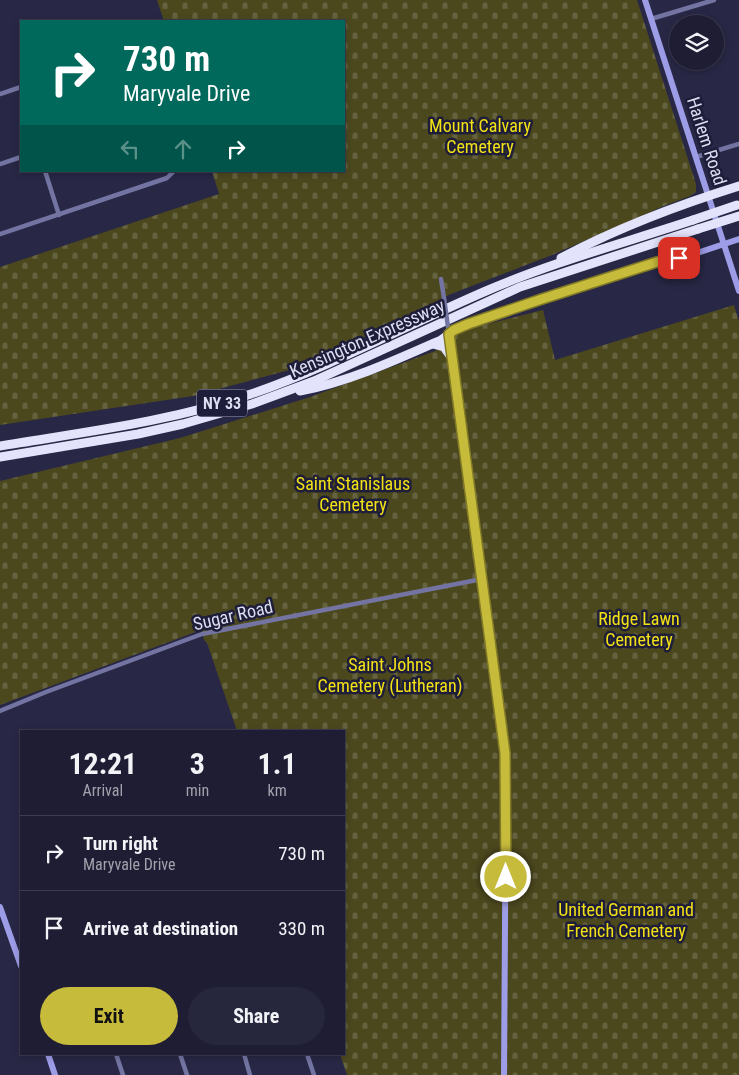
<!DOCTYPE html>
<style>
body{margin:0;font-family:"Roboto Condensed",sans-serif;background:#26263c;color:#f1f3f6;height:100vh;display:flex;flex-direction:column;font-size:19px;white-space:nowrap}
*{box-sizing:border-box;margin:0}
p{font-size:16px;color:#a1a2ac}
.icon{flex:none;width:28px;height:28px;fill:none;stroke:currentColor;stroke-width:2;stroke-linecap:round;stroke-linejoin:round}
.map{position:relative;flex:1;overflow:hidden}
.panel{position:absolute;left:20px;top:730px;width:325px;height:325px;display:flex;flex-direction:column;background:#1e1d34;border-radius:0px;box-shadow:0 2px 8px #0003,0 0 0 1px #3c3b4f}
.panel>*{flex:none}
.top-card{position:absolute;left:20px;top:20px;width:325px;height:152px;border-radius:0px;box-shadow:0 2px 8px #0003,0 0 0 1px #3c3b4f;background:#00695c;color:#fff;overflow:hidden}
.buttons{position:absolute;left:669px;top:15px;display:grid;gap:10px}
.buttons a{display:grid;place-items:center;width:55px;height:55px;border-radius:50%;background:#1e1d34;box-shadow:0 2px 8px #0003,0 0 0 1px #3c3b4f;font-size:25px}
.pin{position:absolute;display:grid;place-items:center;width:42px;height:42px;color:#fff;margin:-21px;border-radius:10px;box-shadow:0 2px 8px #0006}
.me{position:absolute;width:55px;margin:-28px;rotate:0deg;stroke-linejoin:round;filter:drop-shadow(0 0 4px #0008)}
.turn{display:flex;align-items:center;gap:18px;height:105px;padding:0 20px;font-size:22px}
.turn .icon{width:65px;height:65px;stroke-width:2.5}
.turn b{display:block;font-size:35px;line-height:42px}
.lanes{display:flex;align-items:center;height:48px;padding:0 20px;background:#0003;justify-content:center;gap:25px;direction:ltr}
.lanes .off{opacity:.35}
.eta{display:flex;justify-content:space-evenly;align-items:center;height:85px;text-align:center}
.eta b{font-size:30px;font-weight:700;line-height:35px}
.primary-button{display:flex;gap:10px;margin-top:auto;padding:10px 20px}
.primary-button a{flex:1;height:58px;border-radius:30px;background:#c7bb3b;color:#111;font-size:20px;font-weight:700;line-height:58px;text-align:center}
.primary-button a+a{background:#26263c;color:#f1f3f6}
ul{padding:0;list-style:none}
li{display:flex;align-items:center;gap:15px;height:75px;padding:0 20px;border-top:1px solid #3c3b4f}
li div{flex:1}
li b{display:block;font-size:19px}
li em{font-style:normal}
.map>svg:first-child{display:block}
</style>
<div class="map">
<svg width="739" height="1075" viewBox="0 0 739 1075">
<defs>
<pattern id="cemetery-stones" width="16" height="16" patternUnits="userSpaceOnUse" patternTransform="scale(1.25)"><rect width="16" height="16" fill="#4c481e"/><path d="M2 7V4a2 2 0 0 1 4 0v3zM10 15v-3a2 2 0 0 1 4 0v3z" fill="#65623f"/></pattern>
</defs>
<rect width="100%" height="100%" fill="#282745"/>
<g fill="url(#cemetery-stones)">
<path d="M157,0H637L696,184V192L690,196L664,206L552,255L451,294L308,365L193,396L0,425V267L219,194L212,171H344V21H164Z"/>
<path d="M734,305L739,322V1075H347L340,1054H344V731H237L207,643L204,640L201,630L0,705V481L180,438L310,397L435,351L460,331L543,310L555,360Z"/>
</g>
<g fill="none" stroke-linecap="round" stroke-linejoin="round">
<g stroke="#7374a2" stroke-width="4.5">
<path d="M651,19L714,0"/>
<path d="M0,94L21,87"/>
<path d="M696,157L739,144"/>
<path d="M0,164L21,157"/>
<path d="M45,171L59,215"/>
<path d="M0,234L167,178L174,171"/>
<path d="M441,279L444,298"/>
<path d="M0,711L46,692L202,634L482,579"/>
<path d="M116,1054L123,1075"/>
<path d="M180,1054L187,1075"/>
<path d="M244,1054L250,1075"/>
<path d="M307,1054L314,1075"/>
</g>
<g stroke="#9d9ce6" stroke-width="6">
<path d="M645,0L739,291"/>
<path d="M0,907L21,966"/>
<path d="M48,1054L55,1075"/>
<path d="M504,1075L506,775L505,753L449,334L454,330L468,324L542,299L657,262L691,255L739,239"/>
</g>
<g stroke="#e3e4fb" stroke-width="9">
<path d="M561,258C617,228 678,205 739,186"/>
<path d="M433,344L444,347L452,358"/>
<path d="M300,391C348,382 396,360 441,340L449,334"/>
<path d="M0,446C84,432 170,422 251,394C332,366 407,325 486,291C553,262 624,243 693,220"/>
<path d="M0,457L138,434L183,424L252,404L314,381L520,287L698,229"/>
</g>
<path stroke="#7374a2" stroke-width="4.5" d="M444,298L448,327"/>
<g stroke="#e3e4fb" stroke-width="9">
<path d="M693,220L737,205"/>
<path d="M698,229L739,216"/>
</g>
</g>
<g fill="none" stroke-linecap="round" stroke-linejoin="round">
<defs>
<path id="route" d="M506,877L505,753L449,334L454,330L468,324L542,299L657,262L679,258"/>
</defs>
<use href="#route" stroke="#817a26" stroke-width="12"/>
<use href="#route" stroke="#c7bb3b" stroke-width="9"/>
</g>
<g text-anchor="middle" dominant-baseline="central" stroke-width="5" stroke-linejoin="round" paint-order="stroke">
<rect fill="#1e1d3a" stroke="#a3a3ba" stroke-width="1" x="197" y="389.5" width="50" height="27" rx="4"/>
<g font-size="16" font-weight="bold" fill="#dcddf1">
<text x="222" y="403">NY 33</text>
</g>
<g font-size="18" fill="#f2e114" stroke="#1e1d3a">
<text x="480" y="125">Mount Calvary<tspan x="480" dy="21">Cemetery</tspan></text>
<text x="353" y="483">Saint Stanislaus<tspan x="353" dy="21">Cemetery</tspan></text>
<text x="639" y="618">Ridge Lawn<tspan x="639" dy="21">Cemetery</tspan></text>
<text x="390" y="664">Saint Johns<tspan x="390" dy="21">Cemetery (Lutheran)</tspan></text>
<text x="626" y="909">United German and<tspan x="626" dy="21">French Cemetery</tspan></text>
</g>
<g font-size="18" fill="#dcddf1" stroke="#1e1d3a">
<text transform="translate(707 141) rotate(72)">Harlem Road</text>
<text transform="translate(367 338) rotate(-24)">Kensington Expressway</text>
<text transform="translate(233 615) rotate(-13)">Sugar Road</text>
</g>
</g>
</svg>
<div class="buttons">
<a><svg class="icon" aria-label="layers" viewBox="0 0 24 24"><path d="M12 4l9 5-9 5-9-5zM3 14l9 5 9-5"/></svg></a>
</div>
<div class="pin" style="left:679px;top:258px;background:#d93025"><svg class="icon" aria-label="arrive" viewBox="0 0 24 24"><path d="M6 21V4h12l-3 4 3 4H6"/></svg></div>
<svg class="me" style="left:506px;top:877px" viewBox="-20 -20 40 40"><circle r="17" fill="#c7bb3b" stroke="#fff" stroke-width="3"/><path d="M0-11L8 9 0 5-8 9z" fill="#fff"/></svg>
<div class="top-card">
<div class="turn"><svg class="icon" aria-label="right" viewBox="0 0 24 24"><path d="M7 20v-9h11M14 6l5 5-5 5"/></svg><div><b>730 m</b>Maryvale Drive</div></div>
<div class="lanes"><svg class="icon off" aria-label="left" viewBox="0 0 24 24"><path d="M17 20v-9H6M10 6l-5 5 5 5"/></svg><svg class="icon off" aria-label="ahead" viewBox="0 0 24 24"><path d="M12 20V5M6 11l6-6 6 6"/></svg><svg class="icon" aria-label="right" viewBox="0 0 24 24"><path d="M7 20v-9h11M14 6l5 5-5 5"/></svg></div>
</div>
<section class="panel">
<div class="eta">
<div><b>12:21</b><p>Arrival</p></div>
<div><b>3</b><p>min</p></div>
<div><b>1.1</b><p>km</p></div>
</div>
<ul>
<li><svg class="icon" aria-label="right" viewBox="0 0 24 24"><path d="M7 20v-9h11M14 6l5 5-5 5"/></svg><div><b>Turn right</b><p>Maryvale Drive</p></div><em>730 m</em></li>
<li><svg class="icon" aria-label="arrive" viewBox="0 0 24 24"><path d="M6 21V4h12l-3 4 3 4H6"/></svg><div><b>Arrive at destination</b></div><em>330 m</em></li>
</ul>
<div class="primary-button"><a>Exit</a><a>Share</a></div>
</section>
</div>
